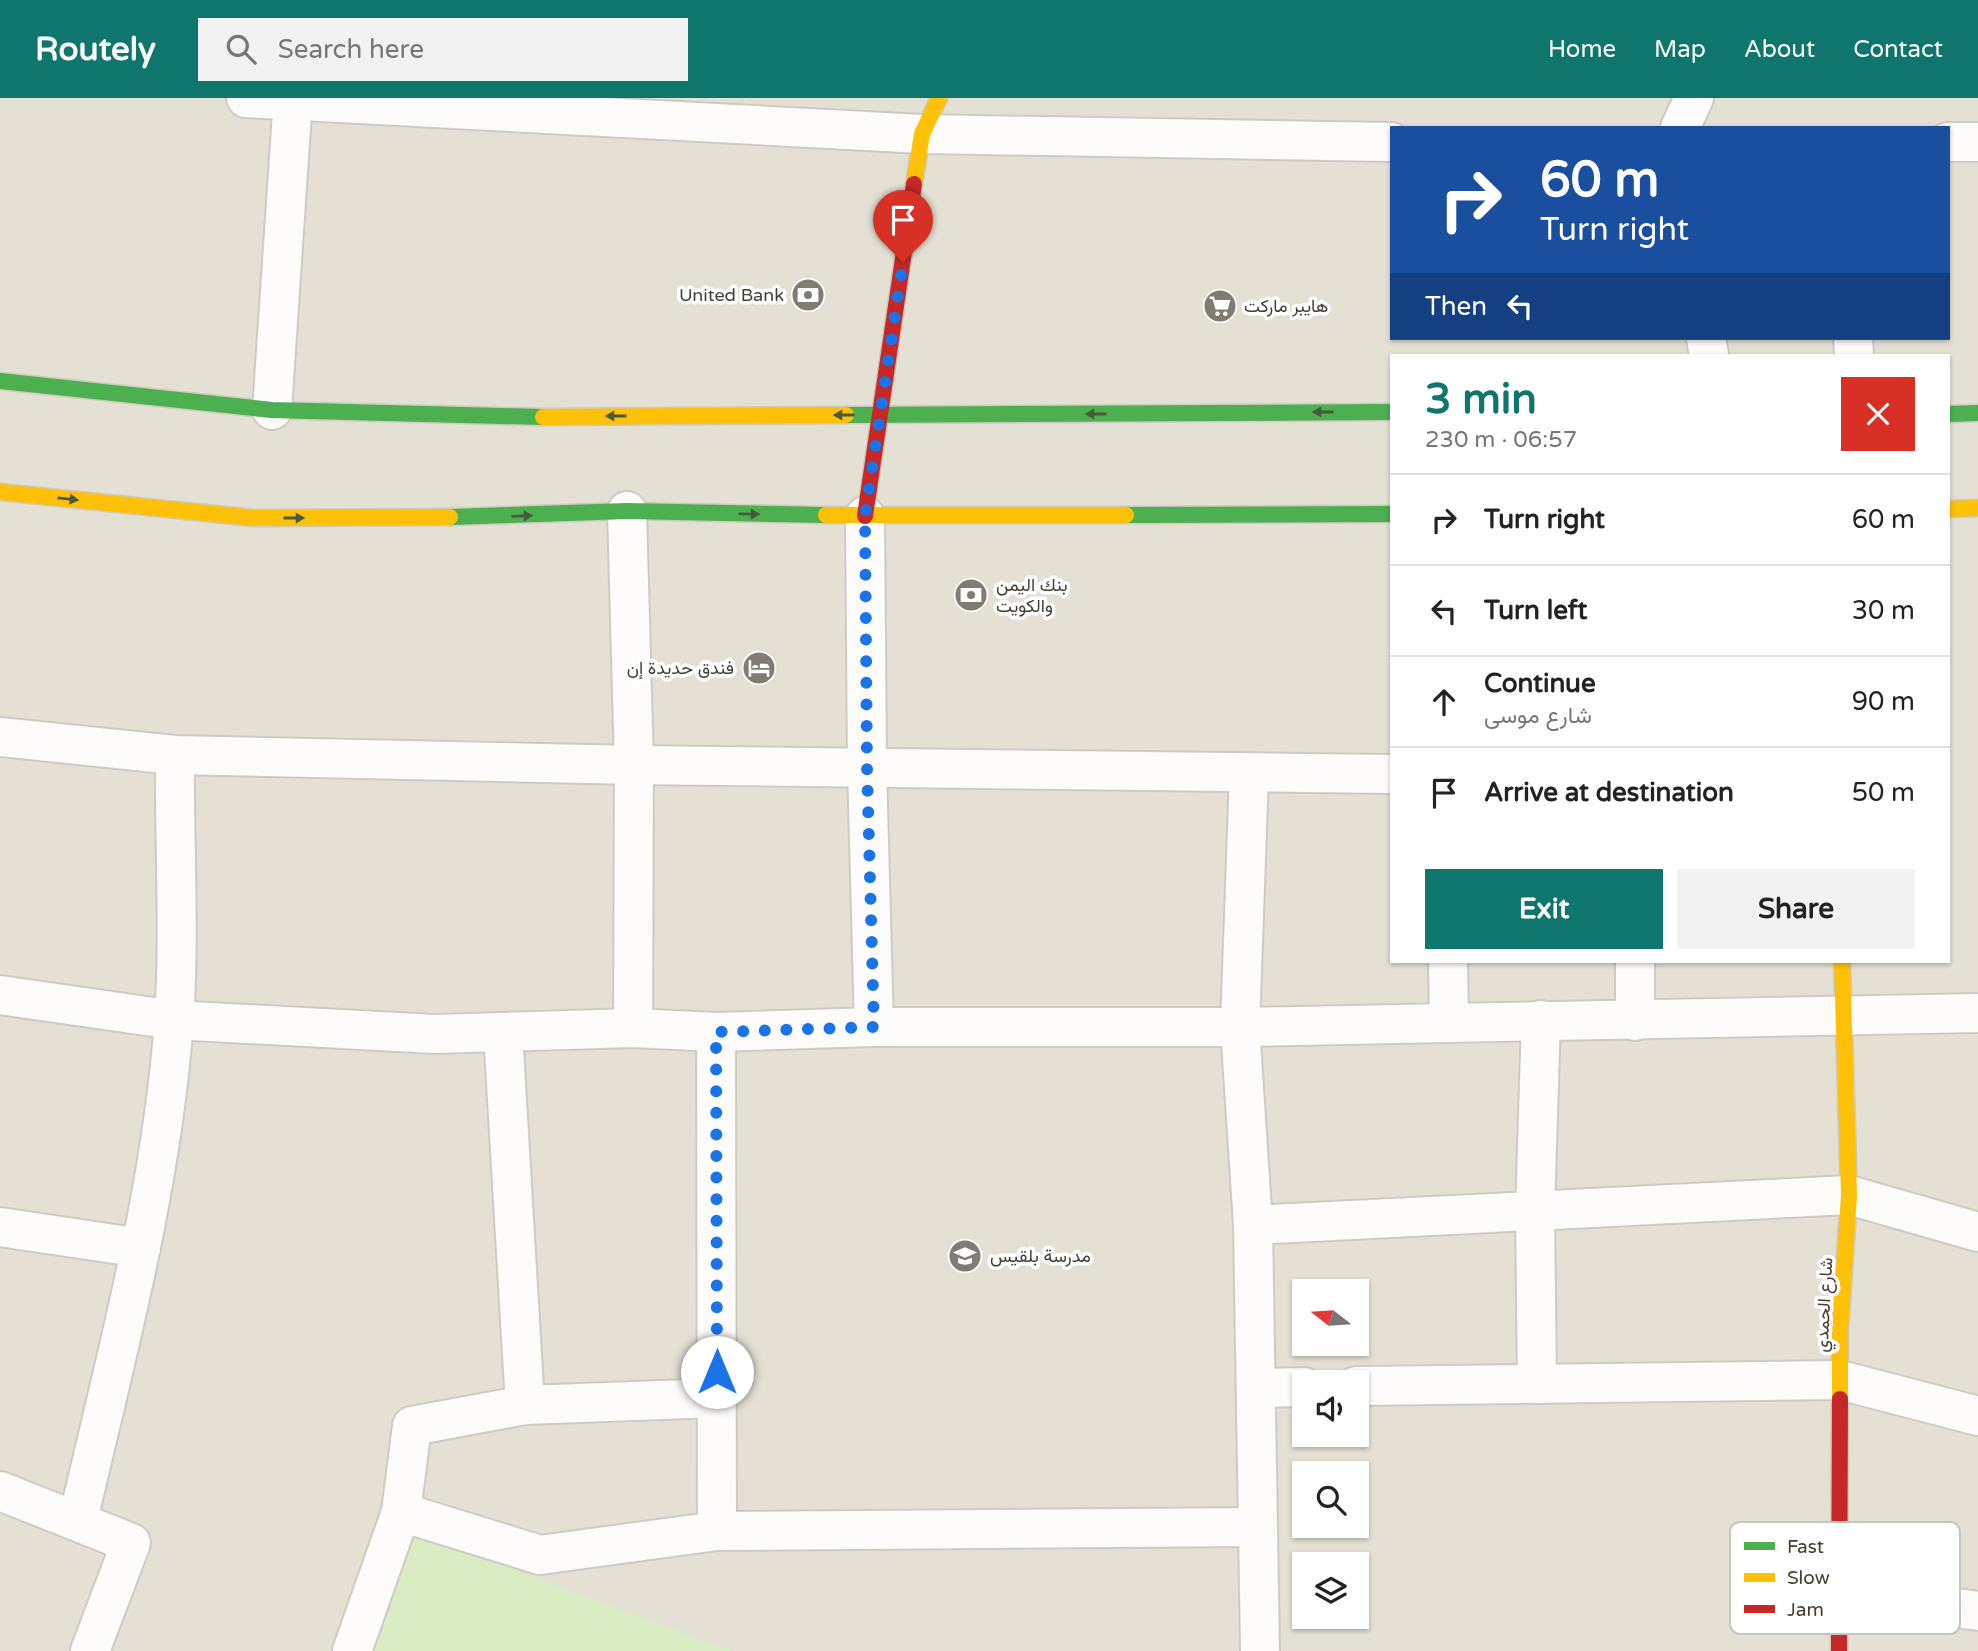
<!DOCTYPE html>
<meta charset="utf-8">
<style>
body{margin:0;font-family:"Varela Round",Vazirmatn,sans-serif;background:#f2f2f2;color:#222;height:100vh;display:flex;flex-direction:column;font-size:26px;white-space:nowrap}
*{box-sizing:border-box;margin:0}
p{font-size:23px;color:#767676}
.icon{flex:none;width:38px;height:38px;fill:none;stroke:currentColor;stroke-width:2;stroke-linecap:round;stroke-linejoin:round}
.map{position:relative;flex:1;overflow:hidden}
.side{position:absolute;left:1390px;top:256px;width:560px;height:609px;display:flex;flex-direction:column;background:#fff;border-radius:0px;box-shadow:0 2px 5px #0004}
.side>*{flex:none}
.top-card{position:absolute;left:1390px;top:28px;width:560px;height:214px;border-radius:0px;box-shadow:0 2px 5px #0004;background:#1a4fa0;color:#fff;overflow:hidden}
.needle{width:46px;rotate:287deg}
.controls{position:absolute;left:1292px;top:1181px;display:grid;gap:14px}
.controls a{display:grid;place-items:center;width:77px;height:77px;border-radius:0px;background:#fff;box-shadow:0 2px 5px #0004;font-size:35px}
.pin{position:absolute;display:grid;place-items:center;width:60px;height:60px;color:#fff;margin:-72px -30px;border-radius:50% 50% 50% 0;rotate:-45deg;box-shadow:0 0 7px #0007}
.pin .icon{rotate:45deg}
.me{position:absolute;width:77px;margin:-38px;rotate:0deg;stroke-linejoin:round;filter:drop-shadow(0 0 5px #0008)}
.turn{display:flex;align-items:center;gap:24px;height:147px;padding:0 35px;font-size:32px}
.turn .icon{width:91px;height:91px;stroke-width:2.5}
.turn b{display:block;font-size:49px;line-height:60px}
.then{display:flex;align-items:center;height:66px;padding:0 35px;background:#0003;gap:14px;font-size:26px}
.round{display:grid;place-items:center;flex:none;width:74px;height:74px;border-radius:0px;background:#f2f2f2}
.summary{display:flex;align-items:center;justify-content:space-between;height:119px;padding:0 35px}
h1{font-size:42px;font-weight:700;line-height:52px;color:#0f766e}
.action{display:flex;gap:14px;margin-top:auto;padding:14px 35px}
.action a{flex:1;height:80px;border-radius:0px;background:#0f766e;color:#fff;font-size:28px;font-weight:700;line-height:80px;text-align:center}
.action a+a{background:#f2f2f2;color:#222}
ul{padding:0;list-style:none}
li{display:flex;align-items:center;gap:21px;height:91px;padding:0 35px;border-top:2px solid #e0e0e0}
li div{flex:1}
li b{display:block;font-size:26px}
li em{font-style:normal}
header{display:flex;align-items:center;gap:42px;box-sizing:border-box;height:98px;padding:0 35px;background:#0f766e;color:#fff}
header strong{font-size:33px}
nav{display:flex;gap:38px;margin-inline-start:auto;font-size:24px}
.search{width:490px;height:63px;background:#f2f2f2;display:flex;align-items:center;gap:18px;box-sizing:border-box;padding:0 24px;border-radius:0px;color:#767676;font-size:26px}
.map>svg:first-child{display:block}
</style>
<header>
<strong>Routely</strong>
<div class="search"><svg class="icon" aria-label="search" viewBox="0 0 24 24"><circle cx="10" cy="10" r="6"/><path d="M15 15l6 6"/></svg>Search here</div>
<nav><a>Home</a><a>Map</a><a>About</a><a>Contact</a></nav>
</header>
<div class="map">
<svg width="1978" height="1553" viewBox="0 0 1978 1553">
<rect width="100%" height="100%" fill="#f0ede6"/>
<path fill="#e4e0d3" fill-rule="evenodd" d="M0,0H1978V1553H0ZM1391,30H1948V240H1391ZM1391,257H1948V863H1391ZM1304,1194H1356V1246H1304ZM1304,1284H1356V1337H1304ZM1304,1376H1356V1428H1304ZM1304,1466H1356V1519H1304Z"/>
<path fill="#d9ecc4" d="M411,1433L732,1553H361Z"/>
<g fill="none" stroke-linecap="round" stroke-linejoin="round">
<defs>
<g id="street">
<path d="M246,0L922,36L1391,44"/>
<path d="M1680,30L1694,0"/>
<path d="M1948,44H1978"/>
<path d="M1706,240L1709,257"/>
<path d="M1853,240L1854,257"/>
<path d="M272,312L293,0"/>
<path d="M627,413L634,667L633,930"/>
<path d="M865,418L867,669L874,929"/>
<path d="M0,639L175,657L634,667L1391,676"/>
<path d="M1249,675L1240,929L1253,1127L1260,1553"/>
<path d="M1448,863L1449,923"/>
<path d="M0,897L174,922L434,936L633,930L716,934L874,929H1240L1978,915"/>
<path d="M1635,923V863"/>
<path d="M503,934L525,1307"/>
<path d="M716,934L717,1433"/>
<path d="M1253,1127L1849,1097L1978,1134"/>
<path d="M0,1129L141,1150"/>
<path d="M1537,1286L1535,1113L1541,922"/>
<path d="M1356,1288L1840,1282L1978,1318"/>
<path d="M1256,1290L1304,1289"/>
<path d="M0,1393L131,1445L90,1553"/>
<path d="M401,1414L540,1457L717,1433L1258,1429"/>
<path d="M78,1422C116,1258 162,1091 174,922C180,835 174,744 175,657"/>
<path d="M1839,1494L1978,1513"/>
<path d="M352,1553L401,1414L412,1328L525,1307L717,1300"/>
</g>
<g id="fast">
<path d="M0,283L272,312L543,319"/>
<path d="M1948,316L1978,315"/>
<path d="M846,317L1391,314"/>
<path d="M1126,417L1391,416"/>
<path d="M450,419L627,413L826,417"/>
</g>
<g id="slow">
<path d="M914,86L922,36L939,0"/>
<path d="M543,319L846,317"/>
<path d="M0,394L254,420L450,419"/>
<path d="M1948,411L1978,410"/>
<path d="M826,417H1126"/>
<path d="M1840,1301V1232L1849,1097L1842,863"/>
</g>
<g id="jam">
<path d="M865,418L914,86"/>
<path d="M1839,1553L1840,1301"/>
</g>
</defs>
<use href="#street" stroke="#cecbc4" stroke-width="42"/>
<use href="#fast" stroke="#cfcbbc" stroke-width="19"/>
<use href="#slow" stroke="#cfcbbc" stroke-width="19"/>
<use href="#jam" stroke="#cfcbbc" stroke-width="19"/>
<use href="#street" stroke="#fdfcfb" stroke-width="38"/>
<use href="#fast" stroke="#4caf50" stroke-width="16"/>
<use href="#slow" stroke="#ffc107" stroke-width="16"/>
<use href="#jam" stroke="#c62828" stroke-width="16"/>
</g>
<defs><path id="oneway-solid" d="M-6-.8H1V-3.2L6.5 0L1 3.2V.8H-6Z" transform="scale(1.75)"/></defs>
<g fill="#475b3a">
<use href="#oneway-solid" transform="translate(1323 314) rotate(180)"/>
<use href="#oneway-solid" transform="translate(1096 316) rotate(180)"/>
<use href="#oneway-solid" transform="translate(844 317) rotate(180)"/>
<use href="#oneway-solid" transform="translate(616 318) rotate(180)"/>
<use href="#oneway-solid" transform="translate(68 401) rotate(6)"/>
<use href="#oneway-solid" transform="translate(749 416) rotate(1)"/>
<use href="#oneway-solid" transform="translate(522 418) rotate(-2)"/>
<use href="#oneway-solid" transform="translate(294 420)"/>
</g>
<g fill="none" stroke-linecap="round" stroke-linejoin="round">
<path stroke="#1a73e8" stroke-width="12" stroke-dasharray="0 21.6" d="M717,1274L716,934L874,929L867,669L865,418L903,164"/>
</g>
<defs>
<symbol id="bank-disc" viewBox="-11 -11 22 22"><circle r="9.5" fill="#817c72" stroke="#fff"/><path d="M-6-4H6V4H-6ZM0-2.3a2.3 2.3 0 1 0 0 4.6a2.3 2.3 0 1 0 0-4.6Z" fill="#fff"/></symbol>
<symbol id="supermarket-disc" viewBox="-11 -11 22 22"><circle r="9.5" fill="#817c72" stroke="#fff"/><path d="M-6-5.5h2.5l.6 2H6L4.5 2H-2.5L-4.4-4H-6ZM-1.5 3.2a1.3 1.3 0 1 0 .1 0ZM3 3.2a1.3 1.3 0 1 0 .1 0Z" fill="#fff"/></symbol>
<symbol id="hotel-disc" viewBox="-11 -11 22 22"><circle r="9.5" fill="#817c72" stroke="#fff"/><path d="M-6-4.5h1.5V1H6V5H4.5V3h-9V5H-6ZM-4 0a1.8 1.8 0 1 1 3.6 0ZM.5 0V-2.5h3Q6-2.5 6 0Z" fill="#fff"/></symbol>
<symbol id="school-disc" viewBox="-11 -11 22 22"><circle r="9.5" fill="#817c72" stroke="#fff"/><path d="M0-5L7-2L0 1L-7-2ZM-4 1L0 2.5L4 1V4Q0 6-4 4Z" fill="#fff"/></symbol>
</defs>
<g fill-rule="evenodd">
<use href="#bank-disc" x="789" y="178" width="38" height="38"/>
<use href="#supermarket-disc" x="1201" y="189" width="38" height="38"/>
<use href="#bank-disc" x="952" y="478" width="38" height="38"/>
<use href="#hotel-disc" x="740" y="551" width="38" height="38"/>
<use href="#school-disc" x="946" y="1139" width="38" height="38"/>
</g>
<g text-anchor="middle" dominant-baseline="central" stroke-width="7" stroke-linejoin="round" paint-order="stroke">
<g font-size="18" fill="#453f33" stroke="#fff" text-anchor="start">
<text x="784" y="197" text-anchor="end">United Bank</text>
<text x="1244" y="208">هايبر ماركت</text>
<text x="996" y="487">بنك اليمن<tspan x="996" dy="21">والكويت</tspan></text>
<text x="734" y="570" text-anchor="end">فندق حديدة إن</text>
<text x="990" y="1158">مدرسة بلقيس</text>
</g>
<g font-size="18" fill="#453f33" stroke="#fff">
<text transform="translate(1824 1207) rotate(-87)">شارع الحمدي</text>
</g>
</g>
<rect x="1730" y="1424" width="230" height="112" rx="10" fill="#fff" stroke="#c7c5c2" stroke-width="2"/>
<rect x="1744" y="1444" width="31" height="8" fill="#4caf50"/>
<rect x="1744" y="1475" width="31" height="9" fill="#ffc107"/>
<rect x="1744" y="1507" width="31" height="8" fill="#c62828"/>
<g font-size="19" fill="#453f33">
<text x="1787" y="1455">Fast</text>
<text x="1787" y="1486">Slow</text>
<text x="1787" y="1518">Jam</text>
</g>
</svg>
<div class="controls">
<a><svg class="needle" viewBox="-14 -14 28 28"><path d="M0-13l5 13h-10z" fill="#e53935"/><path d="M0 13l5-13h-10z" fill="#767676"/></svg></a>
<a><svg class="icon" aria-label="sound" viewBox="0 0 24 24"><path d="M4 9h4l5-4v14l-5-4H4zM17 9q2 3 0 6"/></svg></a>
<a><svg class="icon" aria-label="search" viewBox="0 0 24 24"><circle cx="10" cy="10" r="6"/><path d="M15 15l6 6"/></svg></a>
<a><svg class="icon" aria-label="layers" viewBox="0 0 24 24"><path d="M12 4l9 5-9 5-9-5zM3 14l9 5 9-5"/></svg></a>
</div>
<div class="pin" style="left:903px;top:164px;background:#d93025"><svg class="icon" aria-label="arrive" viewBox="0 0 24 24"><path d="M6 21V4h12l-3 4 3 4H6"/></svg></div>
<svg class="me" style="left:717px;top:1274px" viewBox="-20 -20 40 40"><circle r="19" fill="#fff"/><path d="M0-13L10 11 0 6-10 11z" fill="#1a73e8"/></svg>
<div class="top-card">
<div class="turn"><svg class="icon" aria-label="right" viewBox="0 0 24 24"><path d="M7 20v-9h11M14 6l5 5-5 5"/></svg><div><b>60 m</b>Turn right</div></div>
<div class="then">Then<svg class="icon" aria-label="left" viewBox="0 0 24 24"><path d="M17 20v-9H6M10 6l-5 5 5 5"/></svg></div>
</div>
<section class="side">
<div class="summary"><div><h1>3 min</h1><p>230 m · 06:57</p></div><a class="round" style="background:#d93025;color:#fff"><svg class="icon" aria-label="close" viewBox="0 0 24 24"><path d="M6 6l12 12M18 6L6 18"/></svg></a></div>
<ul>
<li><svg class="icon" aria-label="right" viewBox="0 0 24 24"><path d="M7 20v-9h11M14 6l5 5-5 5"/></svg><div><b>Turn right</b></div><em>60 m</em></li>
<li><svg class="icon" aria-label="left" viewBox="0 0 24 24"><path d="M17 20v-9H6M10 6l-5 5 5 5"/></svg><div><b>Turn left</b></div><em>30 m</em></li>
<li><svg class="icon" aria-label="ahead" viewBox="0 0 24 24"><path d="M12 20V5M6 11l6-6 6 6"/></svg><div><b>Continue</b><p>شارع موسى</p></div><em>90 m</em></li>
<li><svg class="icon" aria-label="arrive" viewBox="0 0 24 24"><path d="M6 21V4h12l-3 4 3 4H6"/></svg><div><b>Arrive at destination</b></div><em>50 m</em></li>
</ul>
<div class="action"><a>Exit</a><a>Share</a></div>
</section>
</div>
